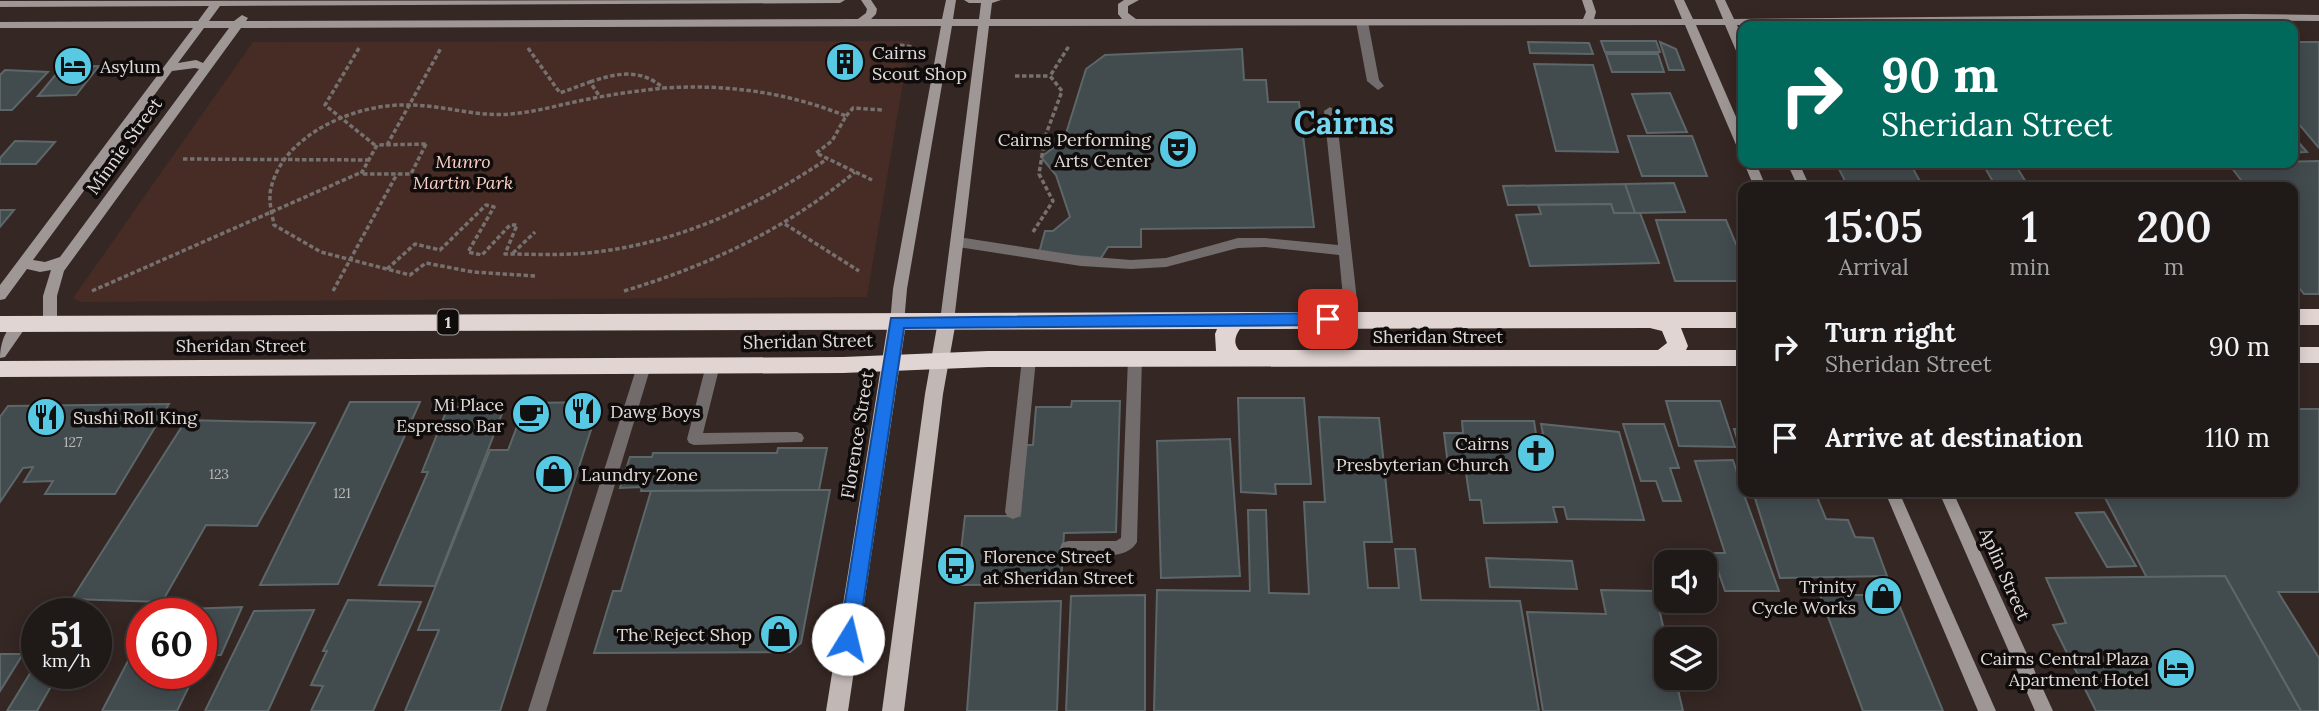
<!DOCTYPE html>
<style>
body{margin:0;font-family:Lora,serif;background:#272321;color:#f1f3f6;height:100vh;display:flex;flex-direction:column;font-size:26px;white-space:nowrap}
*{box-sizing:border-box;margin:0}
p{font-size:23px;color:#a1a1a2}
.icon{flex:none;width:38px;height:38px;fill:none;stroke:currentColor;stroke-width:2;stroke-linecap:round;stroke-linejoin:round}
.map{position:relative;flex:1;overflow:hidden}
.drawer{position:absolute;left:1738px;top:182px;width:560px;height:315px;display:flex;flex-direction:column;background:#1f1a18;border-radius:14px;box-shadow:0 4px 18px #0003,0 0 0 2px #3c3837}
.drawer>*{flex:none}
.hud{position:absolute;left:1738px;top:21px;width:560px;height:147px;border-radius:14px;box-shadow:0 4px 18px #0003,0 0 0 2px #3c3837;background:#00695c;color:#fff;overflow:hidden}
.fabs{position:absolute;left:1654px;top:550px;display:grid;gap:14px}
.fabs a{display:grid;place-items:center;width:63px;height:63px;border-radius:14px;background:#1f1a18;box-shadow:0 4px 18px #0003,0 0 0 2px #3c3837;font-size:35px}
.speed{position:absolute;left:21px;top:598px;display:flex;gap:14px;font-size:35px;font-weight:700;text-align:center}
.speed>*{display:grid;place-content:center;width:91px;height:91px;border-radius:50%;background:#1f1a18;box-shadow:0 4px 18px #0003,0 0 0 2px #3c3837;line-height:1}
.speed small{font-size:18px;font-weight:400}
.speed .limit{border:10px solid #d22;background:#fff;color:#111}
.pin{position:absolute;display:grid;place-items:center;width:60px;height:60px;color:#fff;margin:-30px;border-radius:14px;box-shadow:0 4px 10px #0006}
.me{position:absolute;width:77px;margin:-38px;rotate:9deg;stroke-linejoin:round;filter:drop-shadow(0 0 5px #0008)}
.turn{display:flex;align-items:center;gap:24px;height:147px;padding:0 28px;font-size:32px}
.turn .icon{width:91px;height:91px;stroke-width:2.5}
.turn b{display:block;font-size:49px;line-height:60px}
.eta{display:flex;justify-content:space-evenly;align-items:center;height:119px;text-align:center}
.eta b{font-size:42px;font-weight:600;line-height:49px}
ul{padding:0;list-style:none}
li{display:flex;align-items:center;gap:21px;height:91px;padding:0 28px}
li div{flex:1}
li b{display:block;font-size:26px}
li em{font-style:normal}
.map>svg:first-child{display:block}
</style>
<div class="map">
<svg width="2319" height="711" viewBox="0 0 2319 711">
<rect width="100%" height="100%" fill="#292220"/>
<path fill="#352723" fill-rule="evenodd" d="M0,0H2319V711H0ZM1743,26H2292V163H1743ZM1743,187H2292V492H1743ZM1666,562H1704V600H1666ZM37,614H96V674H37ZM142,614H201V674H142ZM1666,639H1704V677H1666Z"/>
<path fill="#462c25" d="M910,41L867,297L81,302L73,298L253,42Z"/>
<g fill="#424b4e" stroke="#5d6769" stroke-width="2">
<path d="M1601,41H1656L1660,52H1605Z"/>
<path d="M1528,42L1589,43L1593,54L1530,53Z"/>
<path d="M1660,42L1676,49L1684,70H1669Z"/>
<path d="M2292,42H2319V148L2292,116Z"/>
<path d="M1242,49L1244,80H1266L1268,102H1299L1314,227L1141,229V247H1108L1101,258L1039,253L1045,231H1053L1070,217L1056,175L1041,157L1064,140L1086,69L1105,55Z"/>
<path d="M843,52L857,54L861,59L858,66L844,72L831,68L830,58Z"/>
<path d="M1606,54H1658L1664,72H1612Z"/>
<path d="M1534,64L1593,65L1618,152L1556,151Z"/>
<path d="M99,66L76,95L38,96L62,67Z"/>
<path d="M5,70L48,72L12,110H0V75Z"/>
<path d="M1670,93L1687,132L1647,133L1632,94Z"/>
<path d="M2292,135L2307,152L2292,153Z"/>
<path d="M1628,136H1692L1707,176H1642Z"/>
<path d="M15,141L55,142L36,164H0V158Z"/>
<path d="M2319,161V294H2304L2292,279V187H2225L2223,184H2244L2228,163Z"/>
<path d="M1836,163H1910L1923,187H1848Z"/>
<path d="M1984,166H2016L2029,187H1996Z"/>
<path d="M1674,183L1685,212L1635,213L1625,184Z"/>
<path d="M1625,184L1635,213H1614L1611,204L1508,205L1503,186Z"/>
<path d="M1611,204L1614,213H1640L1659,263L1530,266L1516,215L1541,214L1538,205Z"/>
<path d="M0,210H14L0,227Z"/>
<path d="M1656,220H1726L1743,261V281H1675Z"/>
<path d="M1238,398H1304L1311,484H1275L1276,494L1241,492Z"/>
<path d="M1072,401H1120L1116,532L1064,533L1061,584L957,585L965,516H1020L1026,445H1033L1036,407H1071Z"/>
<path d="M1666,401H1720L1735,447L1679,446Z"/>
<path d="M350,402H420L338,584L260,585Z"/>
<path d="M600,402L500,711H405L439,630H418L490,450H508L526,403Z"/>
<path d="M169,404L115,494H45L53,481L24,482L33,467L23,468L0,502V417L8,406Z"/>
<path d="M505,406L435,586L379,585L428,472H422L448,407Z"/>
<path d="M2292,409H2319V592H2278L2319,658V711H2301L2225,576L2147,578L2102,492H2207L2210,496H2223L2220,492H2292Z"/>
<path d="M1319,417L1379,418L1392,542H1364L1368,588H1399L1395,549H1415L1421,600L1520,601L1539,711H1154L1157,590L1250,591L1248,510H1266L1269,593L1309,594L1304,502H1325Z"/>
<path d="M186,420L315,423L257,526L206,525L162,602L72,599Z"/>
<path d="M1462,421H1534L1536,434H1543L1541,424L1619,432L1644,520L1567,519L1564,507H1553L1557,522L1484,523L1481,500H1470L1466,473H1449L1444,433H1463Z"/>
<path d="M1623,424H1664L1679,468H1670L1681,501H1663L1656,481H1641Z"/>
<path d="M1734,429H1743V458Z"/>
<path d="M1230,439L1240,576L1161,578L1157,441Z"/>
<path d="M778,448H827L819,490L641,491L642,487L620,488L630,457H652L653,453H777Z"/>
<path d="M1733,460L1743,492L1779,591H1725L1712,553H1725L1695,461Z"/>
<path d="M819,490H830L801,643L790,652L594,653L613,591H621L651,491Z"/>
<path d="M1753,492H1815L1826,519L1848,520L1855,537L1873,538L1887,576L1780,578Z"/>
<path d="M2104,512L2136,566L2107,567L2076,513Z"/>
<path d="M1486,558L1572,561L1577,589L1490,587Z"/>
<path d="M2225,576L2301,711H2096L2053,625L2066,623L2046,578Z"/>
<path d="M1601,590L1655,591L1666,639V677H1675L1683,711H1543L1527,612L1606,614Z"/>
<path d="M1145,595V711H1066L1071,596Z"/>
<path d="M1820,595H1895L1943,711H1863Z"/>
<path d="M348,600L421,602L373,711H311L323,686L311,685L327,651H323Z"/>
<path d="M1061,601L1057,711H967L975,603Z"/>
<path d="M242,607L221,655H203L201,659V614H152L154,610Z"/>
<path d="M314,610L268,711H205L254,611Z"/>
<path d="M142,634V674H195L177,711H102Z"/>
<path d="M0,654H23L0,691Z"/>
<path d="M37,662V674H58L37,711H7Z"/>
</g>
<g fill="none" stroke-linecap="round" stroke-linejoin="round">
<g stroke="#76706e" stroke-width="3.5" stroke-dasharray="4.5 2.5" stroke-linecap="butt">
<path d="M900,45L913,47"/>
<path d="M359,48L325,105L376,146"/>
<path d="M528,48L560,93L590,82L600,97"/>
<path d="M1015,76H1050"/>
<path d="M590,82C616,73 641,68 663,88C727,84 786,92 846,116L832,141L816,153L872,180"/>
<path d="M846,116L853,108L883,110"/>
<path d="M426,144L411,174H361L377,145Z"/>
<path d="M387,145L441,48"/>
<path d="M183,159L369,160"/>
<path d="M785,224L859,271"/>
<path d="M1033,232L1053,201L1039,174L1045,137L1062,91L1050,76L1069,46"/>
<path d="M513,253L535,232"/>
<path d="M387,269L415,244L440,250L486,205L494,207L468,252L482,255L510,225H517L505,254C535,254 566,256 596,252C680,242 757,206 827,159"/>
<path d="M535,276L473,272L426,263L410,275L321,252L274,225C272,213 268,200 271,188C284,133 358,103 409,105C443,105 475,117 510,114C537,112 562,104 589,99C613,94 638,91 663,88"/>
<path d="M92,291L362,172"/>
<path d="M333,291L397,174"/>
<path d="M624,291C710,265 786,229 855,172"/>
</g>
<g fill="#726d6c" fill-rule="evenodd">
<path d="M1362,19L1368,22L1379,80L1384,86L1378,90L1367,81L1356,22Z"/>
<path d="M1330,107L1336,111L1359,319L1357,323H1347L1345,319L1339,255L1265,247L1238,248L1166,267L1131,269L1081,266L958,247L952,242L958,237L1081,256L1131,260L1166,258L1238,238H1265L1338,245L1324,111Z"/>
<path d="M1029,354L1034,355L1036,359L1021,512L1018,517L1013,519L1008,517L1005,512L1022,359L1024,355Z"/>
<path d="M1135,354L1140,355L1142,359L1137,542C1126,562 1087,555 1068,555L1062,553L1060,548L1062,543L1068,541H1116L1121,538L1128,359L1130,355Z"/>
<path d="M713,359L718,361L720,365L703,433L797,432L802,434L804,438L802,442L694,445L689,443L687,439L706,365L708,361Z"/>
<path d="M644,360L649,362L651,366L546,711H528L637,366L639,362Z"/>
</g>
<g fill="#9e9795" fill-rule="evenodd">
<path d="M845,0L840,3L220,6L209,21H234L242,15L248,18L246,21L858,19L866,13L867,9L861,0H871L877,9L876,14L871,19H942L946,0H956L953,19H979L981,3H969L964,0H1001L992,3L990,19H1122L1118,14V4L1124,0H1139L1128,6V13L1136,19H1583L1586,12L1582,0H1592L1596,12L1594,19H1682L1674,0H1684L1693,19H1723L1715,0H1725L1734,19L2245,14L2319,15V21L2170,20L1737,25L1743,40V57L1737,53L1725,25H1696L1743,133V151L1737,147L1685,25L989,26L954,321L947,326L940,321L978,26H952L907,289L904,323L897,328L890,323L893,289L941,26L241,28L64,271L57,296V325L55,329H45L43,325V296L51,270L40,272L27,269L5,299L0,300V285L193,28H0V22L198,21L209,6L0,7V1ZM204,28H229L203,63L196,60L178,63ZM195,68L199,69L60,257L45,262L33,260L172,71Z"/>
<path d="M1744,163H1756L1766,187H1754Z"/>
<path d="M1787,163H1799L1810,187H1798Z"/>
<path d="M21,319L28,324L5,357L0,358C0,343 6,325 21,319Z"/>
<path d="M1885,492H1899L1996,711H1978Z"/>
<path d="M1939,492H1953L2053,711H2035Z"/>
</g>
<g fill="#c1b8b5" fill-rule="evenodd">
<path d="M947,314L953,316L956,321L943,394L904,711H882L925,394L938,321L941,316Z"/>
<path d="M897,316L903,318L906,323L848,711H826L888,323L891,318Z"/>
</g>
<g fill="#e0d5d2" fill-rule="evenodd">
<rect x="2292" y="309" width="27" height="16"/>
<path d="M1235,312H1743V328H1681L1688,346L1686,350H1743V366L988,367L843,373L0,377V361L843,357L988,351H1216L1215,334L1217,329L0,332V316ZM1240,329L1650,328L1662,331L1667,343L1658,350H1239C1233,343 1235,336 1240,329Z"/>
<rect x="2292" y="347" width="27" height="16"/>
</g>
</g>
<path fill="#1a73e8" stroke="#114b97" stroke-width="2" d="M1328,313L1336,319L1328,325L904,328L858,639L855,645L848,648L842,645L839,639L891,318Z"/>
<defs>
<symbol id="building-disc" viewBox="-11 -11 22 22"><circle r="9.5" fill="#58c9e3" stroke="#100c0b"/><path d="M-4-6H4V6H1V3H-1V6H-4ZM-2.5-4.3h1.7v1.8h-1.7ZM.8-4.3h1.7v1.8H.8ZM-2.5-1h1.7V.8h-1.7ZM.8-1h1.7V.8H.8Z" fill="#111"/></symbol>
<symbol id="hotel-disc" viewBox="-11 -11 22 22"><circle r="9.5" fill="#58c9e3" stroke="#100c0b"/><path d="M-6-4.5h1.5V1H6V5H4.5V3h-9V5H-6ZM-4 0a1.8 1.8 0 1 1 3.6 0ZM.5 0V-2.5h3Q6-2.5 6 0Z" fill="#111"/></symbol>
<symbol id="theatre-disc" viewBox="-11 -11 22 22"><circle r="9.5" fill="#58c9e3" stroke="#100c0b"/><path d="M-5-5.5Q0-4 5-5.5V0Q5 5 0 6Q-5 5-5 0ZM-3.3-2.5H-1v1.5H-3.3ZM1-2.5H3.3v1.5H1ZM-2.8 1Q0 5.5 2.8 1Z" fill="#111"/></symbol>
<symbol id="restaurant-disc" viewBox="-11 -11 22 22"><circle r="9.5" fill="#58c9e3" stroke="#100c0b"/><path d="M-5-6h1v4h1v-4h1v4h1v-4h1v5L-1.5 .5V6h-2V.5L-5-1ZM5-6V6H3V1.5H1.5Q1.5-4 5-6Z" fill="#111"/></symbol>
<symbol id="cafe-disc" viewBox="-11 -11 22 22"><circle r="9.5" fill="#58c9e3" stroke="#100c0b"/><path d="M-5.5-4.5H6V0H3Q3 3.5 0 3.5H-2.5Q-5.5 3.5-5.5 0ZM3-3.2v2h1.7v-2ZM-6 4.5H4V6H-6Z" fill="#111"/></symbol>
<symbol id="church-disc" viewBox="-11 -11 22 22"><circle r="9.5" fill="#58c9e3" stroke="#100c0b"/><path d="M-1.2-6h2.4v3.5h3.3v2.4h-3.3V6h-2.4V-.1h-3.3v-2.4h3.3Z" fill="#111"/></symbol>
<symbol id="shop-disc" viewBox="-11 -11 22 22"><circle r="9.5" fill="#58c9e3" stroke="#100c0b"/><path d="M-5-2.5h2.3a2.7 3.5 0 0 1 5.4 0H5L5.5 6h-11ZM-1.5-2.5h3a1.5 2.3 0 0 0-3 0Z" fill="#111"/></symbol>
<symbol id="bus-disc" viewBox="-11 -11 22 22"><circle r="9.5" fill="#58c9e3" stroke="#100c0b"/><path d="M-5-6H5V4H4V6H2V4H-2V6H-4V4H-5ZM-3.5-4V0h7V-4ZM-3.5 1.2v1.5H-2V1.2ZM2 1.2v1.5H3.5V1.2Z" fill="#111"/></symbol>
</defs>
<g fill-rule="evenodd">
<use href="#building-disc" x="823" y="40" width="44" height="44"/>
<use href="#hotel-disc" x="51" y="44" width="44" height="44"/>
<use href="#theatre-disc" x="1156" y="127" width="44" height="44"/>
<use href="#restaurant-disc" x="561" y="389" width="44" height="44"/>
<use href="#cafe-disc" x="509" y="392" width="44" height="44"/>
<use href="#restaurant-disc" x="24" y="395" width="44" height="44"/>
<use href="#church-disc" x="1514" y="431" width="44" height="44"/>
<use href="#shop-disc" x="532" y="452" width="44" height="44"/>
<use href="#bus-disc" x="934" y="544" width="44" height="44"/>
<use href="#shop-disc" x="1861" y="574" width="44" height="44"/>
<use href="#shop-disc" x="757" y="612" width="44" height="44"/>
<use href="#hotel-disc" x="2154" y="646" width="44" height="44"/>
</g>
<g text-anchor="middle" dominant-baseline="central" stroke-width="7" stroke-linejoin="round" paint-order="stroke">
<g font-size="14" fill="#b9b8b7">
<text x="73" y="442">127</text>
<text x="219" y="474">123</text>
<text x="342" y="493">121</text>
</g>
<rect fill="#100c0b" stroke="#a29e9c" stroke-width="2" x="437.5" y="309.5" width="21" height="25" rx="5"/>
<g font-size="16" font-weight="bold" fill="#e1dcda">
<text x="448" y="322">1</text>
</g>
<g font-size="18" fill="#e1dcda" stroke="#100c0b" text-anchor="start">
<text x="872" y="52">Cairns<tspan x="872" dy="21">Scout Shop</tspan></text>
<text x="100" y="66">Asylum</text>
<text x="1151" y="139" text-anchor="end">Cairns Performing<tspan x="1151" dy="21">Arts Center</tspan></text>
<text x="504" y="404" text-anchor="end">Mi Place<tspan x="504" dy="21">Espresso Bar</tspan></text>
<text x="610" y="411">Dawg Boys</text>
<text x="73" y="417">Sushi Roll King</text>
<text x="1509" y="443" text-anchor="end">Cairns<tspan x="1509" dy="21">Presbyterian Church</tspan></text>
<text x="581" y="474">Laundry Zone</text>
<text x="983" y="556">Florence Street<tspan x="983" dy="21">at Sheridan Street</tspan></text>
<text x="1856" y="586" text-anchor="end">Trinity<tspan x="1856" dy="21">Cycle Works</tspan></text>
<text x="752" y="634" text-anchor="end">The Reject Shop</text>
<text x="2149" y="658" text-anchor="end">Cairns Central Plaza<tspan x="2149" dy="21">Apartment Hotel</tspan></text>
</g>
<g font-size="18" fill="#e1dcda" stroke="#100c0b">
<text transform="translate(124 146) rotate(-54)">Minnie Street</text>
<text x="1438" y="336">Sheridan Street</text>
<text transform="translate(808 341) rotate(-1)">Sheridan Street</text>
<text x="241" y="345">Sheridan Street</text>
<text transform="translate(857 435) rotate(-81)">Florence Street</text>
<text transform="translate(2005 574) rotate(66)">Aplin Street</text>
</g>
<g font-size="18" font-style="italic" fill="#fbd0c6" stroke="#100c0b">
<text x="463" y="161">Munro<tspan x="463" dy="21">Martin Park</tspan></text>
</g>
<g font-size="32" font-weight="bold" fill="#73d7f0" stroke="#100c0b">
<text x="1344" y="122">Cairns</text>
</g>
</g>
</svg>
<div class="fabs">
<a><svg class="icon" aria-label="sound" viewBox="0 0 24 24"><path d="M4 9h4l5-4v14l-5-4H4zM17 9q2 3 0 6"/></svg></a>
<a><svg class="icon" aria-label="layers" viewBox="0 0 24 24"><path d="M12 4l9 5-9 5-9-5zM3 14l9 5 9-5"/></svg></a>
</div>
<div class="speed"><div>51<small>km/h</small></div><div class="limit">60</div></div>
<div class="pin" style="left:1328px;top:319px;background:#d93025"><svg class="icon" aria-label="arrive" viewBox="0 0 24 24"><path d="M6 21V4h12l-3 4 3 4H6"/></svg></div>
<svg class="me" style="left:848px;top:639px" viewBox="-20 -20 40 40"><circle r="19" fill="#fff"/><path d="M0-13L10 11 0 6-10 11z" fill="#1a73e8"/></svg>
<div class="hud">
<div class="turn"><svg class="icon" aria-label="right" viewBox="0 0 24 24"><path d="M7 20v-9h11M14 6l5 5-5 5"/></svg><div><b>90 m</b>Sheridan Street</div></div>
</div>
<section class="drawer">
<div class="eta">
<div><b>15:05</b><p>Arrival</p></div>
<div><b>1</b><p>min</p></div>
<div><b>200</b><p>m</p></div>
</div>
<ul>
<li><svg class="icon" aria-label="right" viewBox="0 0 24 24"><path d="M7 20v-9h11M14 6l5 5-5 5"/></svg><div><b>Turn right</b><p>Sheridan Street</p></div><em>90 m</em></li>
<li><svg class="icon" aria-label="arrive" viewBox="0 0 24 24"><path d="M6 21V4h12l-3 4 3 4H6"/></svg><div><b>Arrive at destination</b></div><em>110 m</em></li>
</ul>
</section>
</div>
